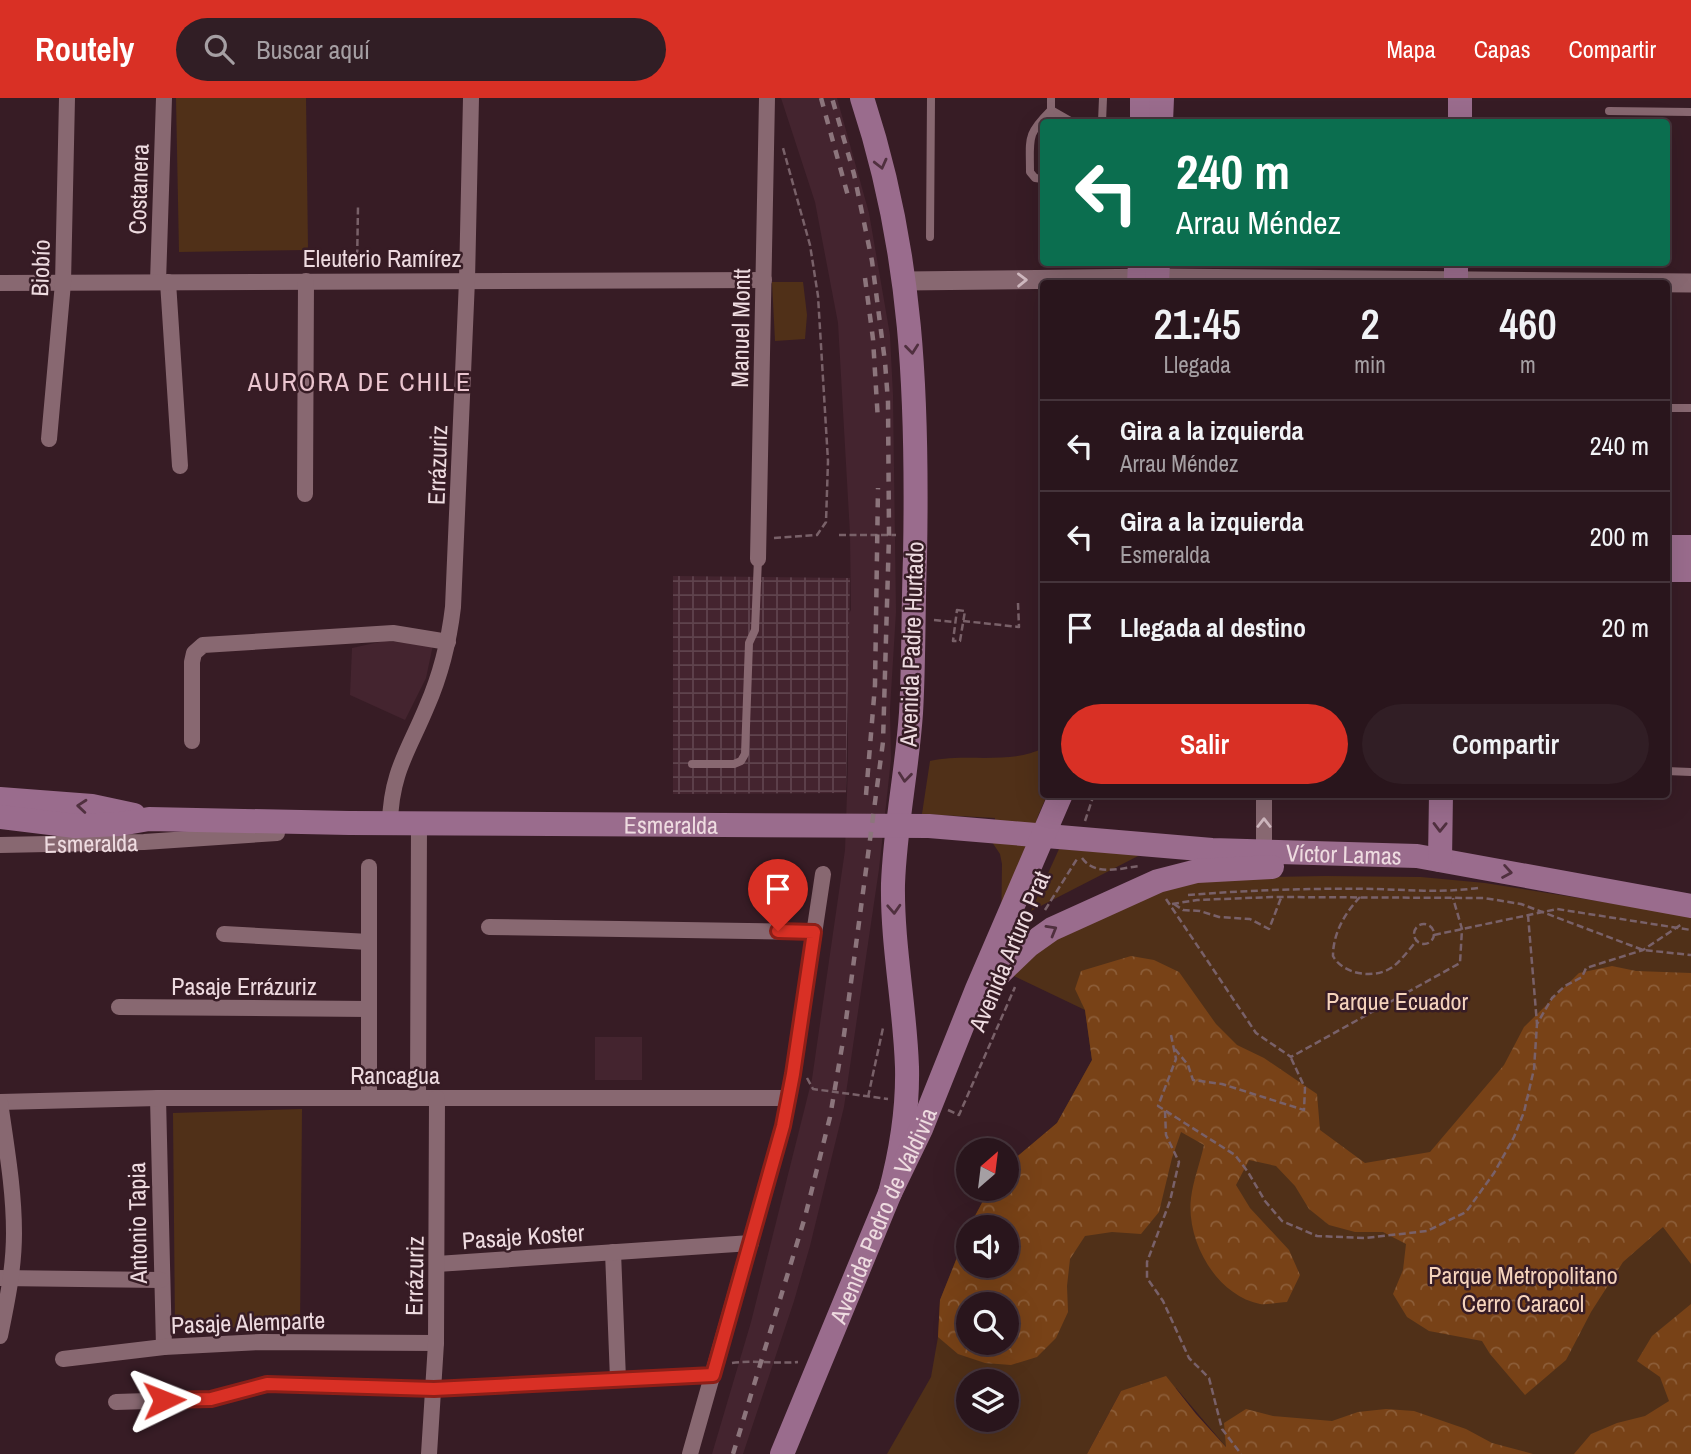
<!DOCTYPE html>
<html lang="es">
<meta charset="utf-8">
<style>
body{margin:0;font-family:"Archivo Narrow",sans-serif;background:#311e25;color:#f1f3f6;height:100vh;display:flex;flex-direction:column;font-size:26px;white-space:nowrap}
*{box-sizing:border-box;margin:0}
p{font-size:23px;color:#a59fa3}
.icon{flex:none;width:38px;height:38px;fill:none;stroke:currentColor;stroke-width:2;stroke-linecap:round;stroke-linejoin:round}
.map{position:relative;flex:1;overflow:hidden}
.drawer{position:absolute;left:1040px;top:182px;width:630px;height:518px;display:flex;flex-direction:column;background:#29151c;border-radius:7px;box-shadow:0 7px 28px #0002,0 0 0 2px #45343b}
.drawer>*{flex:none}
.top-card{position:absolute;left:1040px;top:21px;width:630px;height:147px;border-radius:7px;box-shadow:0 7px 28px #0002,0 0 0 2px #45343b;background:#0b6e4f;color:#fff;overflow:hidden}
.needle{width:46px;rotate:28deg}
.tools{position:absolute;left:956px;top:1040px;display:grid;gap:14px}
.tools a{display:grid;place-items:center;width:63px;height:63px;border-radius:50%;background:#29151c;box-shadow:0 7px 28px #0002,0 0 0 2px #45343b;font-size:35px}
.pin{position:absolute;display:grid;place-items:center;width:60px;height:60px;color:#fff;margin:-72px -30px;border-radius:50% 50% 50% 0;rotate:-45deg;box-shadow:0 0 7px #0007}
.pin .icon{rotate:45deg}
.me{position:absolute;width:77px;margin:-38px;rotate:88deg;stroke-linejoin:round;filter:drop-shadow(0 0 5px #0008)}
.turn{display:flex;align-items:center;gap:24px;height:147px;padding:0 21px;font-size:32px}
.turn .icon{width:91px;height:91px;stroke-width:2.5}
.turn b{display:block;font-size:49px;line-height:60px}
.eta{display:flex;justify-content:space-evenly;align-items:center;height:119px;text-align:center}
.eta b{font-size:42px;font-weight:600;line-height:49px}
.action{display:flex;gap:14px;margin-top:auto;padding:14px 21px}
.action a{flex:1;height:80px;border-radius:42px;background:#d93025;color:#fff;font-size:28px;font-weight:600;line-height:80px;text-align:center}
.action a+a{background:#311e25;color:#f1f3f6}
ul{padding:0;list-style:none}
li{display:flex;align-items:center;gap:21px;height:91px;padding:0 21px;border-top:2px solid #45343b}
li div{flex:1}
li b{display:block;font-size:26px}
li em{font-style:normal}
header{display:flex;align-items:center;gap:42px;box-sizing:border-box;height:98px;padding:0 35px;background:#d93025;color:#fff}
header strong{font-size:33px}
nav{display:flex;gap:38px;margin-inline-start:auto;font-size:24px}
.search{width:490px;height:63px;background:#311e25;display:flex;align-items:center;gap:18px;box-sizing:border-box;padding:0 24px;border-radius:38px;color:#a59fa3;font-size:26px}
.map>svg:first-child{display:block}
</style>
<header>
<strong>Routely</strong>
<div class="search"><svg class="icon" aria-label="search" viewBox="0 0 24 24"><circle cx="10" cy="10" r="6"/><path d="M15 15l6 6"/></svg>Buscar aquí</div>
<nav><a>Mapa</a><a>Capas</a><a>Compartir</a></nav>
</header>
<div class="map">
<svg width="1691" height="1356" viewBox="0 0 1691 1356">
<defs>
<pattern id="industrial-grid" width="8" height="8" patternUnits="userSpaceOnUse" patternTransform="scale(1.75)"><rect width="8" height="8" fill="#44242f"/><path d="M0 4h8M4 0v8" fill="none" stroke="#5f434d"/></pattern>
<pattern id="forest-crowns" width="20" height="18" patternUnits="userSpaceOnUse" patternTransform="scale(1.75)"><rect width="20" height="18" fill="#784217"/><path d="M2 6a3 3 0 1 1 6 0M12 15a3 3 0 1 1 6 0" fill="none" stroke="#8c5d38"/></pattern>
</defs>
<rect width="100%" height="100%" fill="#371c25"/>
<g fill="#44242f">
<path d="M781,0H837L869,115L890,237L893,297L896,514L890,611L891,661L879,771L844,1009L810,1148L794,1203L743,1356H712L751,1224L812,981L845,752L848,667V517L851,512L850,436L838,225L815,104Z"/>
<path d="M384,543L433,547L426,580L405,622L350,597L352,550Z"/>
<rect x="595" y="939" width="47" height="43"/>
</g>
<path fill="url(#industrial-grid)" d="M673,478L850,480L846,695L673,696Z"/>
<g fill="#503018" fill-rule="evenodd">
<path d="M176,0H306L308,152L179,154Z"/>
<path d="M772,184H803L807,217L805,241L775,243Z"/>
<path d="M1043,650V696L1047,697L1038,718L1016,801L1001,838L1002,766L1000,756L992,744L995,720L922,716L930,663C965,655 1012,667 1043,650Z"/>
<path d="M1059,751L1140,757L1031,813Z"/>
<path d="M1325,778L1421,779L1485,785L1691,818V1356H1415L1273,1318L1227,1350L1176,1290L1121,1293L1087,1356H887L931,1279L938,1239L940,1202L968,1132V1167H1006V1129H969L990,1090H1006L1007,1067L1057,1025L1092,962L1085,912L1012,877L1035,853L1127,800L1215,780ZM968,1206H1006V1244H968ZM968,1283H1006V1321H968Z"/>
<path d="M302,1011L300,1230L175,1229L173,1015Z"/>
</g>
<g fill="url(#forest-crowns)" fill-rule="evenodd">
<path d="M1131,858L1154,862L1179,874L1216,926L1237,947L1264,960L1317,996L1320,1032L1365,1065L1430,1054L1504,967L1524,929L1579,875L1612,868L1636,873L1691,875V1166L1663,1129L1623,1164L1591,1214L1566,1262L1525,1297L1490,1256L1482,1243L1429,1233L1407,1219L1393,1196L1403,1172L1406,1146L1383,1134H1355L1329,1127L1309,1111L1295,1088L1276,1068L1249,1062L1236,1087L1250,1110L1289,1152L1300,1177L1287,1204C1279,1204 1268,1207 1260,1206C1216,1197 1186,1143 1191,1100C1193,1083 1200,1065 1204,1047L1181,1034L1172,1060L1159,1114L1141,1136L1112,1134L1085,1138L1070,1161L1067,1188L1068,1214L1056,1240L1037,1259L1011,1267L985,1265L958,1256L938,1239L940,1202L968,1132V1167H1006V1129H969L990,1090H1006L1007,1067L1057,1025L1092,962L1085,912L1075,891L1081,873ZM968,1206H1006V1244H968Z"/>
<path d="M1691,1206V1356H1574L1591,1336L1617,1325L1645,1318L1669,1303L1660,1279L1637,1263L1652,1238Z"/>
<path d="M1166,1278L1196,1316L1226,1349L1224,1325L1246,1311L1273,1318L1332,1323L1358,1314L1386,1311L1414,1313L1466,1331L1492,1345L1533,1356H1087L1121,1293Z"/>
</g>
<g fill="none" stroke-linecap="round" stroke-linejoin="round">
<g stroke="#796169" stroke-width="2.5" stroke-dasharray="7 3.5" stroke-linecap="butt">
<path d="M357,169L358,109"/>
<path d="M839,437H896"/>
<path d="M774,440L817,437L826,424L828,363L818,198L810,147L783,50"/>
<path d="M957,512L965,513L960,543H953Z"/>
<path d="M934,522L955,524"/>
<path d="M963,523L1019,529L1018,505"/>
<path d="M1085,723L1094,696"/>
<path d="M1082,760C1096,779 1120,770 1140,768"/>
<path d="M1188,797C1250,792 1313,790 1376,791C1412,792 1441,795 1478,790"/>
<path d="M1360,799C1345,815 1333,835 1333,858C1343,877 1376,882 1394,868C1402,861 1410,851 1417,842"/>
<path d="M1166,801L1256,935L1291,959L1460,865L1462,831L1453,800"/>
<path d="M1172,806L1197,802L1273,799L1484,800L1521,806L1643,852L1691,857"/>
<path d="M1174,806L1183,812L1200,813L1219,819L1250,821L1269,831L1281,800"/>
<path d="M1045,812L1077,761"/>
<path d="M1528,817L1537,926"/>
<circle cx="1424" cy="836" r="10"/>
<path d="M1434,837L1557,811L1691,832"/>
<path d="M1171,937L1176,961L1158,1008L1235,1057L1248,1074L1265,1103L1282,1123L1317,1138L1365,1140L1427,1133L1466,1114L1494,1075L1514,1039L1524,1014L1534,971L1537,926L1552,900L1565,888L1582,879L1586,870L1643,852L1682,826"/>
<path d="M1175,951L1188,967L1193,982L1222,986L1304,1012L1305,990L1291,960"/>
<path d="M807,980L813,991L888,1001"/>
<path d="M868,999L883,930"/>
<path d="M948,1012L959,1017L1015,889"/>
<path d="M1165,1013L1166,1037L1179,1064L1170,1103L1147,1164V1180L1163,1203L1189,1260L1209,1280L1222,1331L1241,1356"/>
<path d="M732,1265C754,1262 775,1266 798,1264"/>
</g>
<g stroke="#886871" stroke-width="8">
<path d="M1051,12L1072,24"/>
<path d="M1609,13L1691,14"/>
<path d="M1051,24V0"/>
<path d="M1102,24L1103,0"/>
<path d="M1043,81L1035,80L1030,74C1030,40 1026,37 1051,12"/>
<path d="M930,139L931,0"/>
<path d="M1666,310H1691"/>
<path d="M692,666H734L741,663L745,656L749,545L755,532L758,461"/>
<path d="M1666,673L1691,674"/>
</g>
<g stroke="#886871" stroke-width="16">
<path d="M158,184L164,0"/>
<path d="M168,184L180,368"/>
<path d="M0,185L764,182"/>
<path d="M49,341L63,185L67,0"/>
<path d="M305,396L306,183"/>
<path d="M758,461L767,0"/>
<path d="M192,643V564L194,555L203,547L393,535L448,544"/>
<path d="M390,725C391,674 409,652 427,608C441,576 449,543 453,509L467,182L471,0"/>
<path id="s1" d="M0,747L144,744L277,735"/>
<path d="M1264,753V696"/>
<path d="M489,829L814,834"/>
<path d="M224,836L369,844"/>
<path d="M119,909L369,911"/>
<path d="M369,999V769"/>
<path d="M418,999L419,725"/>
<path d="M158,1000L164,1249"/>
<path d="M0,1004L158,1000H789"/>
<path d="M613,1154L618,1281"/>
<path d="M437,1166L751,1145"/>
<path d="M0,1180L161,1182"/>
<path d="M0,1238C7,1204 14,1170 14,1135C14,1091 6,1047 0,1004"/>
<path d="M63,1261L164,1249L261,1244L436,1245"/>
<path d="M116,1304L211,1301L267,1286L434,1291L713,1277"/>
<path d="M429,1356L436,1245L437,1000"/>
<path d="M690,1356L783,1028L793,976L823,776"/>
</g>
<path stroke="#886871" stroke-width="19" d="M905,183L1158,180L1691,185"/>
<g stroke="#9a6c8d" stroke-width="24">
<path d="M862,0C913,154 918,300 915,460C913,512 914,564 911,615C907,673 895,729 893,786C892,847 905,908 907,969C908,1012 901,1054 890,1095"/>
<path d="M1142,24V0"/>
<path d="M1161,24L1162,0"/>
<path d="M1460,24V0"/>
<path d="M1139,186L1140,164"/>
<path d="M1157,186L1158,164"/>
<path d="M1456,186V164"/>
<path d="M1666,449H1691"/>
<path d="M1666,472H1691"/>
<path d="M0,701L92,708L134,717"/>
<path id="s2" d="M0,719L75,728L120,726L149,721L349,725L929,728L1212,752L1417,758L1691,808"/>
<path d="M1440,762L1441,696"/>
<path d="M1000,875L1028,848L1052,831L1158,783L1197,773L1272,769"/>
<path id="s3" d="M782,1356L890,1095L921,1031L977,891L1061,696"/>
</g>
<g stroke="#8c757c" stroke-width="4.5" stroke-dasharray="9 9" stroke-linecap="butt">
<path d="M821,0L848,98"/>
<path d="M865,180L873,241L878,323"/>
<path d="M866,697L875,587L878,390"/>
<path d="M733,1356L805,1119L830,1019L844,937L883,644L889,437L888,304L885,264L872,163L854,76L832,0"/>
</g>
</g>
<defs><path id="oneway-chevron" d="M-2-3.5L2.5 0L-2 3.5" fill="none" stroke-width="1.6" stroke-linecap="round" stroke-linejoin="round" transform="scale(1.75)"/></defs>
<g stroke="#50303f">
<use href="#oneway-chevron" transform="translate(881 66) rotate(76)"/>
<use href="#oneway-chevron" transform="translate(912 251) rotate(84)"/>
<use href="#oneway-chevron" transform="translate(905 679) rotate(96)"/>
<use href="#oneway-chevron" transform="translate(82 708) rotate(-175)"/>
<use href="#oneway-chevron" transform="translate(1440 729) rotate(91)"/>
<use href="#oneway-chevron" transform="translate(1507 774) rotate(10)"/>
<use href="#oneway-chevron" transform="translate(894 811) rotate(87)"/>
<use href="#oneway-chevron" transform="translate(1052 832) rotate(-30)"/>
</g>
<g stroke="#cfb8bf">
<use href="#oneway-chevron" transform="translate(1022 182) rotate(-1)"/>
<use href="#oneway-chevron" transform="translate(1264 725) rotate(-90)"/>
</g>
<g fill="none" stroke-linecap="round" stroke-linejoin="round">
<defs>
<path id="route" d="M164,1302L211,1301L267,1286L434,1291L713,1277L783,1028L793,976L814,834L778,833"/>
</defs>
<use href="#route" stroke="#8d1f18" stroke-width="18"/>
<use href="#route" stroke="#d93025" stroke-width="12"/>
</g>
<g text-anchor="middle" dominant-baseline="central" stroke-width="5" stroke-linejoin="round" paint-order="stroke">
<g font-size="24" fill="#eedbe0" stroke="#371c25">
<text transform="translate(138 91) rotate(-88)">Costanera</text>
<text x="382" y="160">Eleuterio Ramírez</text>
<text transform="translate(40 170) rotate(-88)">Biobío</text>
<text transform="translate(740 230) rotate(-89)">Manuel Montt</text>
<text transform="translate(437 367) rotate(-88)">Errázuriz</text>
<text transform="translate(911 546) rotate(-88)">Avenida Padre Hurtado</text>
<text stroke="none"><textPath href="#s2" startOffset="672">Esmeralda</textPath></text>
<text stroke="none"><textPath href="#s1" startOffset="91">Esmeralda</textPath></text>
<text stroke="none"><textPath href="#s2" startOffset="1346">Víctor Lamas</textPath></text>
<text transform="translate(1009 853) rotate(-67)">Avenida Arturo Prat</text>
<text x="244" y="888">Pasaje Errázuriz</text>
<text x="395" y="977">Rancagua</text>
<text stroke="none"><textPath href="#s3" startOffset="259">Avenida Pedro de Valdivia</textPath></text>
<text transform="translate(137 1125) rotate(-91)">Antonio Tapia</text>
<text transform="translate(523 1138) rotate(-4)">Pasaje Koster</text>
<text transform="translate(414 1178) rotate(-89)">Errázuriz</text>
<text transform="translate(248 1224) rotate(-2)">Pasaje Alemparte</text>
</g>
<g font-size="24" fill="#f5d3bc" stroke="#371c25">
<text x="1397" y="903">Parque Ecuador</text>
<text x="1523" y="1177">Parque Metropolitano<tspan x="1523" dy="28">Cerro Caracol</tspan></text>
</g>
<g font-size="26" letter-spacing="2" fill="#eac5cf" stroke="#371c25">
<text x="360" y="283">AURORA DE CHILE</text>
</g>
</g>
</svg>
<div class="tools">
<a><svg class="needle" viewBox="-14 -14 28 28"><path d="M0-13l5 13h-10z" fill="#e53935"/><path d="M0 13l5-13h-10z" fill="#a59fa3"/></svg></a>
<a><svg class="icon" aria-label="sound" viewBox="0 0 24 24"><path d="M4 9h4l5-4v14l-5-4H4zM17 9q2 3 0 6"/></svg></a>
<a><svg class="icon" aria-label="search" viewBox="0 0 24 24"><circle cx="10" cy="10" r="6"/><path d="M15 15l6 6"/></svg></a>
<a><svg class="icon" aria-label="layers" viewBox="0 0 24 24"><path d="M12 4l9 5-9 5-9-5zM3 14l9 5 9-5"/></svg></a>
</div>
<div class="pin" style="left:778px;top:833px;background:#d93025"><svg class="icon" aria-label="arrive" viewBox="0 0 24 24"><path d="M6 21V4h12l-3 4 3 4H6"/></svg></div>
<svg class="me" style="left:164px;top:1302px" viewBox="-20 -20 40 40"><path d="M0-17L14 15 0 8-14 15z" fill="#d93025" stroke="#fff" stroke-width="4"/></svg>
<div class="top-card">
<div class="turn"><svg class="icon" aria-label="left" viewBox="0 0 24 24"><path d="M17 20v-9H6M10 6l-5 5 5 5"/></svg><div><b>240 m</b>Arrau Méndez</div></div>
</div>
<section class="drawer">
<div class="eta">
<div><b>21:45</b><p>Llegada</p></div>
<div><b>2</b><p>min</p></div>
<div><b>460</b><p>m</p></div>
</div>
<ul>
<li><svg class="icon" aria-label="left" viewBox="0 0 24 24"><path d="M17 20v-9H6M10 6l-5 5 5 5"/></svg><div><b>Gira a la izquierda</b><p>Arrau Méndez</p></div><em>240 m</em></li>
<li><svg class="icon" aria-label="left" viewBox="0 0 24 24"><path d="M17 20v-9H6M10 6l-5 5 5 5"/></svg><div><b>Gira a la izquierda</b><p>Esmeralda</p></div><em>200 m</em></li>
<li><svg class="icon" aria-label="arrive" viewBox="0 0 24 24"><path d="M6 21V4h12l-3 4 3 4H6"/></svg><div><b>Llegada al destino</b></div><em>20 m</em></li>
</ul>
<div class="action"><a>Salir</a><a>Compartir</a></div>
</section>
</div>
